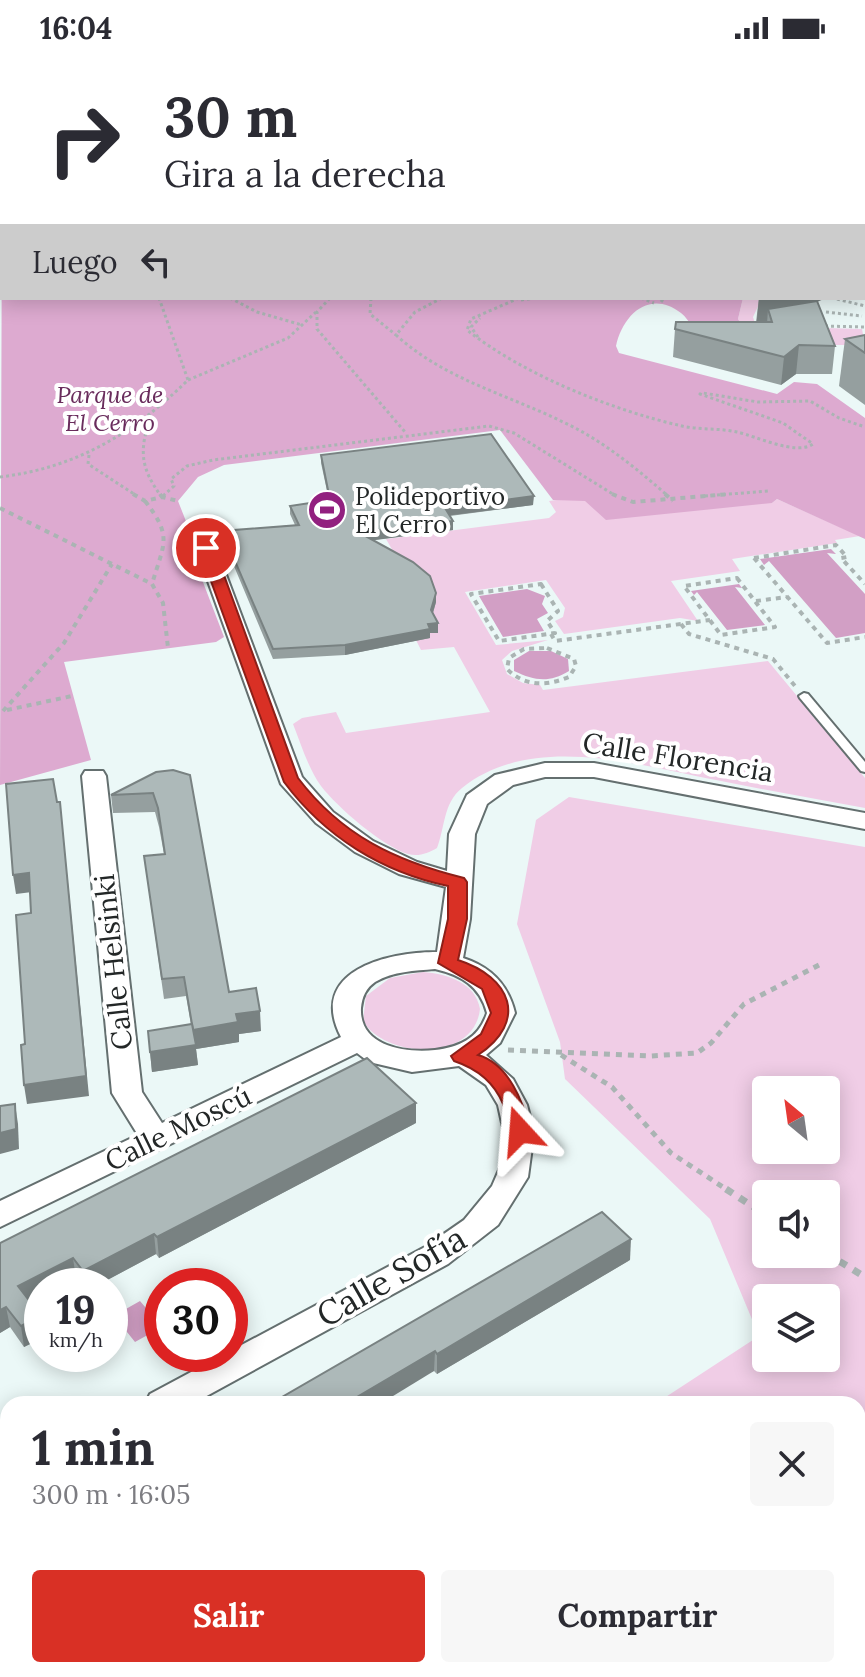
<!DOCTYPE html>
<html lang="es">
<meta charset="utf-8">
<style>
body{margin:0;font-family:Lora,serif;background:#f7f7f7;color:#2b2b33;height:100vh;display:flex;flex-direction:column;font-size:30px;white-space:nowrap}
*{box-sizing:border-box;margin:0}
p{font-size:26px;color:#7c7c81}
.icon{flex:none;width:44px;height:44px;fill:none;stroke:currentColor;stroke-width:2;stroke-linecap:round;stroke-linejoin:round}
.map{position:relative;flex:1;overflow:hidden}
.drawer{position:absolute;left:0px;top:1340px;width:866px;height:282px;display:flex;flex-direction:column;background:#fff;border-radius:24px 24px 0 0;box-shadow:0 4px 20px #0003}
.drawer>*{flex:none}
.top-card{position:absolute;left:0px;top:0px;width:866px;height:244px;box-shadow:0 4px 20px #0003;background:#fff;color:#2b2b33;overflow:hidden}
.needle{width:52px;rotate:331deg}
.fabs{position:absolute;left:752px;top:1020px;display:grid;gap:16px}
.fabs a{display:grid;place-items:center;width:88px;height:88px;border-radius:8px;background:#fff;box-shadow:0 4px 20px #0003;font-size:40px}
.speed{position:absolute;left:24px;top:1212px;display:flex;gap:16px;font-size:40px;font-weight:700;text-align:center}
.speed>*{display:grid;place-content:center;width:104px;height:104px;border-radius:50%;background:#fff;box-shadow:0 4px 20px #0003;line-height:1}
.speed small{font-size:20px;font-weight:400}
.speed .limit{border:12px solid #d22;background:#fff;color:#111}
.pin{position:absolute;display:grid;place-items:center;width:68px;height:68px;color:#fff;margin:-34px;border:4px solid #fff;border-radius:50%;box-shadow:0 2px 8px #0007}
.me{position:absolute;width:88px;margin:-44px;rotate:341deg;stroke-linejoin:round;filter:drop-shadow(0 0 6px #0008)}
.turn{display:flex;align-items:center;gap:28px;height:168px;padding:0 32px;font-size:36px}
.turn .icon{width:104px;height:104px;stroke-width:2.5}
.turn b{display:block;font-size:56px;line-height:68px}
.then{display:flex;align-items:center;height:76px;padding:0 32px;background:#0003;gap:16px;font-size:30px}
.round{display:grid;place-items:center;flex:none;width:84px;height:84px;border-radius:8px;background:#f7f7f7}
.head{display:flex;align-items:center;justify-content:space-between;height:136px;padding:0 32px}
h1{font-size:48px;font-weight:800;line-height:60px}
.primary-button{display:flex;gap:16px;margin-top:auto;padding:16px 32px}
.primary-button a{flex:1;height:92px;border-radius:8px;background:#d93025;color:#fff;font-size:32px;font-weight:800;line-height:92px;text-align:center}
.primary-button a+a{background:#f7f7f7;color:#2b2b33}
.status{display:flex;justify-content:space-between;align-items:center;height:56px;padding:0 40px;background:#fff;direction:ltr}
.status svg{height:22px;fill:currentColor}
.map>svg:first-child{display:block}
</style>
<div class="status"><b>16:04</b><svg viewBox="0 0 49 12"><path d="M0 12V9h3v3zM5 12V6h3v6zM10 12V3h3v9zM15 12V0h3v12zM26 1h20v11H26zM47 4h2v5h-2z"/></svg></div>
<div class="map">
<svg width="865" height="1621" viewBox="0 0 865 1621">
<rect width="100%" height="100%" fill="#ebf8f7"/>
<g fill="#f0cde6" fill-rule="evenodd">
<path d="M743,242H762L753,261L759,281L825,272L862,273L865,289H755L738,263Z"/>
<path d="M570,442L772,447L777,443L860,480L835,484L837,487L732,503L740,515L671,525L698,565L680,562L564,578L555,565L563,561L565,552L546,524L465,536L496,589L548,584L512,595L502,604L507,618L523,627L540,629L543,634L768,605L865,722V752C815,743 765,734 716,724C638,709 532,676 462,732C443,747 445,772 437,792C428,797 419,801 408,798C382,790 337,751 321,730C308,712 301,688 293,668L302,662L336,656L346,677L490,656L454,591L421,594L416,584L431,564L435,541L401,509L386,483L549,462L556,456L549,445Z"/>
<path d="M569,741L865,791V1621H566L560,1614H858V1348H655L759,1280L710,1163L565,1023L560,986L517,868L536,764ZM766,1034H826V1094H766ZM766,1138H826V1198H766ZM766,1242H826V1302H766Z"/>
<path d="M423,916C447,918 475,926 480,953C474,1007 386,1003 363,965L366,940L390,922Z"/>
</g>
<path fill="#ddaad0" d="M2,133V242H743L738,263L755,289L701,283C693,275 690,264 681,257C650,233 623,258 616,290L619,297L777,338L794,326L817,328L865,362V483L777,443L772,447L606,464L585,445L553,444L500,374L224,409L198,421L178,445L193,483L188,487L224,581L216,586L64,606L91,704L0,729Z"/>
<g fill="#d29fc5">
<path d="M831,493L836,498L827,497L865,538V577L836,582L769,505L764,509L760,503Z"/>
<path d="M739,528L742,532L735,531L765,569L727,574L697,536L694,539L691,535Z"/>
<path d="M527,533L545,540L542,548L548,557L537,563L544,575L503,581L479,540Z"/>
<path d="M529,595H551L568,603L569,615C549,627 535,625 514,615V604Z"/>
<path d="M140,1245L162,1271L135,1286L123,1271L113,1270L110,1262Z"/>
</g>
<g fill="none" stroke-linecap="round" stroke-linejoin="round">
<defs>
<path id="lane" d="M804,637L808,638L865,706V716L861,715L800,642L799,640Z"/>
<g id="street">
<path d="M248,0H260L261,2H249Z"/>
<path d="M2,8V16L0,17V9Z"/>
<rect x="864" y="32" width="1" height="9"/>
<rect x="0" y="72" width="2" height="8"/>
<path d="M206,486L216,492L302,721L333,756L373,785L417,806L447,815L449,778L467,739L495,719L545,707H594L865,757V773L594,721H545L513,729L487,748L475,778L470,863L463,902C491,911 508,928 515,957L500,987L486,999L513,1023L527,1049L534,1076L528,1121L498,1169L448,1208L192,1348H145L150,1338L425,1191L464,1164L492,1130L502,1107L504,1076L498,1049L486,1029L459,1010L412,1016L369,1006L357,997L0,1171V1145L138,1079L112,1037L82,720L85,715H103L106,720L142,1036L162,1067L341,981C307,915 387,896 437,896L446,831L399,818L355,796L316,767L281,728L196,492ZM435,913C461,919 480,930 487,957C479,982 460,991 435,994C406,997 359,991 361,952C362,941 366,932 375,926C394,915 414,915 435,913Z"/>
<path d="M128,1614H170L173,1621H132Z"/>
</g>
</defs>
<use href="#lane" stroke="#646f6f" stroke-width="4"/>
<use href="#street" stroke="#646f6f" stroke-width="4"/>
<g stroke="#aab4b3" stroke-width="3" stroke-dasharray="3 3" stroke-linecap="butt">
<path d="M542,0L564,2"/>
<path d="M844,1H865"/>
<path d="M230,242L257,256L302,269"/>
<path d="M330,242L317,256V273L405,376"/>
<path d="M371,242L370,258L396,279"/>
<path d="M442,242L415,256L396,279C444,323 506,338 563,366C602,384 636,412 668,440"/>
<path d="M519,242L471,263L467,274C524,319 612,354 682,370C700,374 719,372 737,376C756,380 796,400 813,388L783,367L700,338L703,337L758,346L810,345L839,362L865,371"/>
<path d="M641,242L654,247"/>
<path d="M837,243L865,250"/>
<path d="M521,244L535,242"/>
<path d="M661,246L664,242"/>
<path d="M826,256L862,260"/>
<path d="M825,270L864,271"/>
<path d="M478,281L471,271L480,262"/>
<path d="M188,324L288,282L316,256"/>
<path d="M151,360C139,394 140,411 161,440"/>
<path d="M89,399L88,408L137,440"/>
<path d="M0,421C76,412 134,377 188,324L159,242"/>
<path d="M163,440L174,430L171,423L187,410L213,404L489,370L514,377L616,440"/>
<path d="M705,440L768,435"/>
</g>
<g stroke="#aab4b3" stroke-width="4" stroke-dasharray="5 5" stroke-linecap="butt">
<path d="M133,438L145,445L162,441L178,445"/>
<path d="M160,438L162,441L165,438"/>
<path d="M612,438L633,446L730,438"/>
<path d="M665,438L673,445"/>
<path d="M145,445C173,481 164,487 152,528"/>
<path d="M0,452L152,528L163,547L168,592"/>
<path d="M754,502L827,587L865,581"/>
<path d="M754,502L836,489L847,501L841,502L865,528"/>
<path d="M737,522L775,571L721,579L684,530Z"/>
<path d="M541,528L558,555L547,565L555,577L499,585L471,538Z"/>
<path d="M756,545L787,541"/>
<path d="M681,568L689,578L773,603L795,630"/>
<path d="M551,578L555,585L710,564"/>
<path d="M547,592L574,603L576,610L569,621C547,630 525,631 507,613L509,602L524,593Z"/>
<path d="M7,654L72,640"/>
<path d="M3,655L64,587L112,508"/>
</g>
<g stroke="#aab4b3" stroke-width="5" stroke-dasharray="6 6" stroke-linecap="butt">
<path d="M508,994L650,1000L697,997L711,987L744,948L819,909"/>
<path d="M561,999L612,1031L671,1097L729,1135"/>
</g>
<g stroke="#aab4b3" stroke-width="7" stroke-dasharray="8 8" stroke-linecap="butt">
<path d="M726,1133L766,1159"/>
<path d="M826,1197L865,1221"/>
<path d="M0,1447L5,1444"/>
<path d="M660,1614L668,1621"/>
<path d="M278,1621L289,1614"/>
</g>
<use href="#lane" fill="#fff" fill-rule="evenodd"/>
<use href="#street" fill="#fff" fill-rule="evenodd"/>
</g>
<g fill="#959f9f">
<path d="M0,0H233V2H242H2V6L0,5Z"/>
<path d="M631,0H850V1L847,2H637Z"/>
<path d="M759,242L817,246L835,290L832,318H796L781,329L673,301L675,273L756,266Z"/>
<path d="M865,279V349L839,330L845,283Z"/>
<path d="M321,399L533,449L450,460L453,465V474L373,484L436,537V546L433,557L438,577H430V582L345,599L273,603L223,484L222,475L295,469L290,458V450L329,444L321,407Z"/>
<path d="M156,716L229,936L261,975L239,978V986L196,993L198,1009L152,1016L148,975L191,969L186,940L164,943L144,800L164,798L159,771L155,756L113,757L111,739Z"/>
<path d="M416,1067L159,1202L156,1198L96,1230H82L76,1223L31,1246L41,1260L42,1282L24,1291L10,1271L0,1277V1187Z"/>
<path d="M630,1204L437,1318L434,1315L270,1348Z"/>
</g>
<g fill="#798282">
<rect x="710" y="0" width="46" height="2"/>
<path d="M802,0H850V1L847,2H806Z"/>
<path d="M759,242H826L772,266L768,253L767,268L756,273Z"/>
<path d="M799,289L796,318L781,329L784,301Z"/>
<path d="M534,440L533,449L445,460V452Z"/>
<path d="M453,465V474L360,486V477Z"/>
<path d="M436,537V546L431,563V554Z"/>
<path d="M438,567V577H430V582L345,599V589L428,568Z"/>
<path d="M60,746L89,1040L27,1048L24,1029Z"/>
<path d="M29,817L32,836L16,838L13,819Z"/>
<path d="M260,955L261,975L239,978V986L196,993L198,1009L152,1016L150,996L193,974L236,958Z"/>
<path d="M416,1047V1067L159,1202L157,1181Z"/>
<path d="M15,1048L18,1068L19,1093L0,1098V1077Z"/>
<path d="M154,1178L156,1198L96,1230H86L83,1215Z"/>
<path d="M631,1183L630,1204L437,1318V1298Z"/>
<path d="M73,1202L76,1223L62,1230H42V1240L22,1251L18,1230Z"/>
<path d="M6,1251L10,1271L0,1277V1254Z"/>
<path d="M41,1260L42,1282L24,1291L21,1270Z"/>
<path d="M435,1295L434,1315L380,1348H345Z"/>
</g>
<g fill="#adb9b9" stroke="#798282" stroke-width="2">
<path d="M56,0H200L242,2H61Z"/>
<path d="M817,245L835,290L799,289L784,301L675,273L676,266H772L768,253Z"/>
<path d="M865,279V297L845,283Z"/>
<path d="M491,378L534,440L445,452L453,465L360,477L413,506L430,520L436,537L431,554L438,567L428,568L430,573L345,589L273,593L222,475L299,469L290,450L330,444L321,399Z"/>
<path d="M173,714L190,719L229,936L256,932L260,955L236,958L238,966L193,974L184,921L162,923L144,800L165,798L158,752L153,737L111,739L156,716Z"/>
<path d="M53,723L57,746H60L86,1020L24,1029L21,989L25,988L16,859L31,857L29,817L13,819L6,728Z"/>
<path d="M192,968L196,989L150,996L148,975Z"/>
<path d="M367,1002L416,1047L157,1181L154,1178L83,1215L73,1202L18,1230L41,1260L21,1270L6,1251L0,1254V1187Z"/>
<path d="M15,1048L16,1073L0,1077V1050Z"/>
<path d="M602,1156L631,1183L437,1298L435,1295L345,1348H270Z"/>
<path d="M309,1614H344L345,1616L337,1621H299Z"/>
</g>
<path fill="#d93025" stroke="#8d1f18" stroke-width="2" d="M206,487L214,492L298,722C342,780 396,805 464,822L467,826V863L458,904C511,921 529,965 478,999C509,1008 523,1046 531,1075L528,1080H513C507,1070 507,1058 503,1048C494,1026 475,1012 454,1005L451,1000L481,978L491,957L482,933L438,907L448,863V830C382,816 325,781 284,726L199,492Z"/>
<defs>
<symbol id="stadium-disc" viewBox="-11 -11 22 22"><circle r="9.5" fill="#92207f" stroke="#fff"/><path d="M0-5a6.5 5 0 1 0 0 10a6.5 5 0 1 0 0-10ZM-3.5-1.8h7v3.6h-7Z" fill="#fff"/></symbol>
</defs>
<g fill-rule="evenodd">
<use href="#stadium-disc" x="305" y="432" width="44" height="44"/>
</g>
<g text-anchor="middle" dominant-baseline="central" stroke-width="8" stroke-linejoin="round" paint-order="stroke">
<g font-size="24" font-style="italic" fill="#692c5c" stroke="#fff">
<text x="110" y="338">Parque de<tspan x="110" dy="28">El Cerro</tspan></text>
</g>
<g font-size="24" fill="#232727" stroke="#fff" text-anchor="start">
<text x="355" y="440">Polideportivo<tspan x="355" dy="28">El Cerro</tspan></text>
</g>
<g font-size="28" fill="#232727" stroke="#fff">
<text transform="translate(678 701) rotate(9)">Calle Florencia</text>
<text transform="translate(113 906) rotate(-96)">Calle Helsinki</text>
<text transform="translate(178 1072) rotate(-26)">Calle Moscú</text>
</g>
<g font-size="34" fill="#232727" stroke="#fff">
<text transform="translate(391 1220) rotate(-30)">Calle Sofía</text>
</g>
</g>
</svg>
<div class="fabs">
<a><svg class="needle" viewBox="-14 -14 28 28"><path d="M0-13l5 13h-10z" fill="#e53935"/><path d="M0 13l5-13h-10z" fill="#7c7c81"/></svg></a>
<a><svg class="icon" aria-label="sound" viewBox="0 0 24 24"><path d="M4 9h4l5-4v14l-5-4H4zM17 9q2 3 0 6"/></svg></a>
<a><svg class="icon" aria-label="layers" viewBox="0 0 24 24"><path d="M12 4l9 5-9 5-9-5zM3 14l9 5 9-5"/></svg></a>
</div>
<div class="speed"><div>19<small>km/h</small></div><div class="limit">30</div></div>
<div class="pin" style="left:206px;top:492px;background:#d93025"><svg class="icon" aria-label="arrive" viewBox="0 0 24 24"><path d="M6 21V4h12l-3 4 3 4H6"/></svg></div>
<svg class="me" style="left:520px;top:1075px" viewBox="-20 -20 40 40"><path d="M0-17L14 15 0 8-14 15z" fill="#d93025" stroke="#fff" stroke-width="4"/></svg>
<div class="top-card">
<div class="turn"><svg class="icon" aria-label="right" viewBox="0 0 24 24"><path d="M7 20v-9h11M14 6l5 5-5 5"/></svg><div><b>30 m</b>Gira a la derecha</div></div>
<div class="then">Luego<svg class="icon" aria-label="left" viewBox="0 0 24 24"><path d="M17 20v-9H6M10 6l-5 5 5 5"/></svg></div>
</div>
<section class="drawer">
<div class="head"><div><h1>1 min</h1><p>300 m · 16:05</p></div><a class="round"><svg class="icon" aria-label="close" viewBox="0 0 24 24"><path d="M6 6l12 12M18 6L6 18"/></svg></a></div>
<div class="primary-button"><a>Salir</a><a>Compartir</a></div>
</section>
</div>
